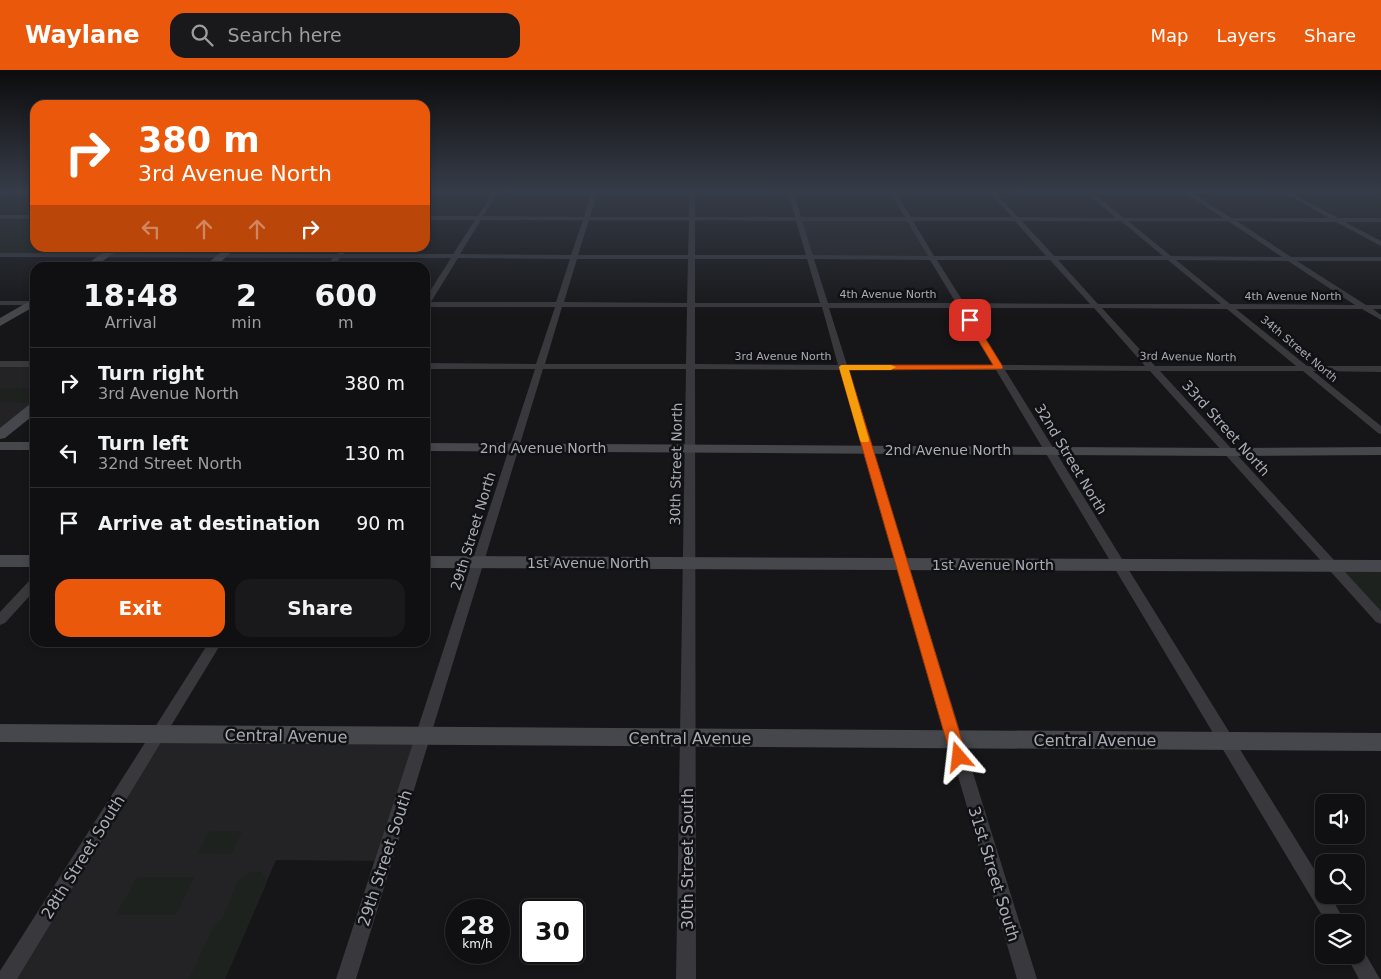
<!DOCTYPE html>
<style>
body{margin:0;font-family:"DejaVu Sans",sans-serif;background:#19191b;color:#f1f3f6;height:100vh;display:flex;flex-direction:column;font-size:19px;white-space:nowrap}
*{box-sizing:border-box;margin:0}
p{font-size:16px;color:#9c9d9f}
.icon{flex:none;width:28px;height:28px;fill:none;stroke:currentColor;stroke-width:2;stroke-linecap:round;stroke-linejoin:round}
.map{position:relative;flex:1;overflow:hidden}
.details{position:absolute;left:30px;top:192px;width:400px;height:385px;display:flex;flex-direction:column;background:#101012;border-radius:15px;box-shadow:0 2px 8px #0003,0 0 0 1px #303032}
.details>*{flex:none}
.top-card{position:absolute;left:30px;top:30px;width:400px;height:152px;border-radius:15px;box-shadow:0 2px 8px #0003,0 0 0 1px #303032;background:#ea580c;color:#fff;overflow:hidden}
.tools{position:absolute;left:1315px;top:724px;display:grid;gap:10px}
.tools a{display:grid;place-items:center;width:50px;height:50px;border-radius:10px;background:#101012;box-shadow:0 2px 8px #0003,0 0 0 1px #303032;font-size:25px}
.speed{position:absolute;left:445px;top:829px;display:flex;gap:10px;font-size:25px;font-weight:700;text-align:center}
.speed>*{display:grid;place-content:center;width:65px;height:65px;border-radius:50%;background:#101012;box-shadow:0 2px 8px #0003,0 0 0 1px #303032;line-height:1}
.speed small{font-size:12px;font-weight:400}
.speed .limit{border:2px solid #111;border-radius:8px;background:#fff;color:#111}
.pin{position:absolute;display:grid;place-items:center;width:42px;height:42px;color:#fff;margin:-21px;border-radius:10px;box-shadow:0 2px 8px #0006}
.me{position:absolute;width:55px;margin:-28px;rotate:343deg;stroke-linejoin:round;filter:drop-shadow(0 0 4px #0008)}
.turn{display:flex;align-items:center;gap:18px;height:105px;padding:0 25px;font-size:22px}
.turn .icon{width:65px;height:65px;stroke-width:2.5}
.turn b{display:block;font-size:35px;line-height:42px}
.lanes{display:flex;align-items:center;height:48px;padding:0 25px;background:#0003;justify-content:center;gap:25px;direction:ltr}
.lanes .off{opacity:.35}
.eta{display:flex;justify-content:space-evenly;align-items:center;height:85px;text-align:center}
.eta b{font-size:30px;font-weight:600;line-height:35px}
.button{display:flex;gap:10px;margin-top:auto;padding:10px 25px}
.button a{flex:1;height:58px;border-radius:15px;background:#ea580c;color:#fff;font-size:20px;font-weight:600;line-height:58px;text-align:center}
.button a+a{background:#19191b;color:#f1f3f6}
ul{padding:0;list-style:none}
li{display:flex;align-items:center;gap:15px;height:70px;padding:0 25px;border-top:1px solid #303032}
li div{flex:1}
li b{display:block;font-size:19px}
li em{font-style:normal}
header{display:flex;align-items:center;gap:30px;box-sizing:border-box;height:70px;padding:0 25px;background:#ea580c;color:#fff}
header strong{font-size:24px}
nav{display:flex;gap:28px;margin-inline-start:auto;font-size:18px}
.search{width:350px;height:45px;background:#19191b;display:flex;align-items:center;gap:12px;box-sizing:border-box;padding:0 18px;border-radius:15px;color:#9c9d9f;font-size:19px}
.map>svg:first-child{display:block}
</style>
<header>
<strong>Waylane</strong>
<div class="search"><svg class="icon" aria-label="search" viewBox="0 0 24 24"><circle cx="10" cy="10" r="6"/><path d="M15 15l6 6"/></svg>Search here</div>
<nav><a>Map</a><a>Layers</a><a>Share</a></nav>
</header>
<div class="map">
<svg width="1381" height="909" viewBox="0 0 1381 909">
<rect width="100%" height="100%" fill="#161618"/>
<g fill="#232225">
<path d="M798,149H909L932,188H810Z"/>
<path d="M0,294H35V337L0,365Z"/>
<path d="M160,665L424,667L385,791L276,790L225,909H6Z"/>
</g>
<g fill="#1d221e">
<path d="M0,147H35V178H116L104,185H0Z"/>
<path d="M0,318H35V326L26,333L0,332Z"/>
<path d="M1333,496H1381V549Z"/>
<path d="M210,761H242L231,784L198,783Z"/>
<path d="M261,802L267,812L225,909H189L213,858L222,849L238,810L249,803Z"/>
<path d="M137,807H194L176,845H116Z"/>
</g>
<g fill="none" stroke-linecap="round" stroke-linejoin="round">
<g fill="#38383d" fill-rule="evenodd">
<path d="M7,120H14L0,127V123Z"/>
<path d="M494,120H500L483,146L584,147L592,120H598L590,147H689V120H695V147H795L787,120H793L801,147H905L888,120H894L911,147H1012L987,120H993L1018,147L1116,148L1083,120H1089L1124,148H1223L1181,120H1188L1231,148H1329L1279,120H1286L1338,148H1381V152H1345L1381,171V176L1336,152L1237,151L1291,187H1381V191H1297L1366,235H1381V239H1373L1381,245V250L1362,239H1236L1307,296H1381V302L1313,301L1381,356V364L1378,363L1303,301H1160L1381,541V554L1376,552L1150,301L1005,300L1324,815V825H1330L1345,852H1326L996,300H848L1037,909H1017L840,300L695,299L696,909H676L686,299H543L356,909H336L535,299H425V293L536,294L555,237H425V229L451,188H340L331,198H324L333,188L0,187V183L337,184L343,178H349L344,184H453L475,150H425V146H478ZM481,150H583L571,185L460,184ZM589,150H689L688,185H578ZM695,150L796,151L806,185H695ZM802,151H907L928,186L813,185ZM913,151H1015L1046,186H934ZM1022,151H1121L1163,186H1054ZM1128,151H1228L1282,187L1171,186ZM458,188L570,189L556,232H431ZM577,189H688L687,233L564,232ZM695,189H807L820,233H695ZM814,189L930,190L956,233H828ZM937,190H1050L1090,234L964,233ZM1058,190H1168L1221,234H1098ZM1176,190L1288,191L1355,235L1230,234ZM562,237H687L686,294H545ZM695,237H822L838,295L695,294ZM829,238H959L993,295H847ZM967,238H1094L1145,296L1002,295ZM1102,238L1227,239L1296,296H1155Z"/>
<path d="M1377,120H1381V122L1378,121Z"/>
<rect x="0" y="145" width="35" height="4"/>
<rect x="0" y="231" width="35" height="4"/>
<rect x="0" y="291" width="35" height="6"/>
<path d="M35,508V520L5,553L0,555V542L31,509Z"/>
<path d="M209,572H222L17,909H0V901Z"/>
<path d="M1356,876L1362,878L1380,909H1359L1346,885H1356Z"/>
</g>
<g fill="#46474c" fill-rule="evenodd">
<path d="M110,178H121L93,198H81Z"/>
<path d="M226,178H236L214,198H202Z"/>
<path d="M35,228V236L0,256V248Z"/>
<path d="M35,333V344L5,368L0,369V358L30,334Z"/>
<rect x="0" y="372" width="35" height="8"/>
<path d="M425,373L1230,378L1381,377V385L1230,386L425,381Z"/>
<rect x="0" y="485" width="35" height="12"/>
<path d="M425,486L1381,490V502L425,498Z"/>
<path d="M0,654L1381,663V681L0,672Z"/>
</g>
</g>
<linearGradient id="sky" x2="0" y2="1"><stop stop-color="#0c0c0d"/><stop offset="0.49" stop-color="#363c48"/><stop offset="1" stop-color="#363c48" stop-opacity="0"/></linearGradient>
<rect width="1381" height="247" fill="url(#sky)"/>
<path fill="#ea580c" stroke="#983908" d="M967,249L974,250L1003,297L1002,299L849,300L967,687L964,692L959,694L953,692L951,687L839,297L844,295H993L966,250Z"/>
<path fill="#f59e0b" d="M841,295H891L896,297L891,300H849L869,370L868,372H861L860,370L839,297Z"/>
<g text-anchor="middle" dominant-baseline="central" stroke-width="5" stroke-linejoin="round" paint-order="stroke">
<g font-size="11" fill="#a9acb7" stroke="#111113">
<text x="888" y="224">4th Avenue North</text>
<text x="1293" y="226">4th Avenue North</text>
<text transform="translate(1299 279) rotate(40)">34th Street North</text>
<text x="783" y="286">3rd Avenue North</text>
<text transform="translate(1188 287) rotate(1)">3rd Avenue North</text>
</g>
<g font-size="14" fill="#a9acb7" stroke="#111113">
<text transform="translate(1226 358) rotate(48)">33rd Street North</text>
<text x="543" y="378">2nd Avenue North</text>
<text x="948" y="380">2nd Avenue North</text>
<text transform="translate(1071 389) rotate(59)">32nd Street North</text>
<text transform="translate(676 394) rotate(-89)">30th Street North</text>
<text transform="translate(473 461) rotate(-73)">29th Street North</text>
<text x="588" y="493">1st Avenue North</text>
<text x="993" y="495">1st Avenue North</text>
</g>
<g font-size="16" fill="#a9acb7" stroke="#111113">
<text transform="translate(286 666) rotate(1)">Central Avenue</text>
<text x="690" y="668">Central Avenue</text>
<text x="1095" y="670">Central Avenue</text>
<text transform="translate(83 787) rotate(-58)">28th Street South</text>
<text transform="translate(385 788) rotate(-72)">29th Street South</text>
<text transform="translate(687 789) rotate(-90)">30th Street South</text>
<text transform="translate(994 804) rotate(73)">31st Street South</text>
</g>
</g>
</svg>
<div class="tools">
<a><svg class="icon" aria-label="sound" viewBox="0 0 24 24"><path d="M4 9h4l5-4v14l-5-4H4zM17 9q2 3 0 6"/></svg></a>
<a><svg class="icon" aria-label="search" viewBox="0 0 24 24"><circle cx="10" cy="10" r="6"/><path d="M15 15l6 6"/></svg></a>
<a><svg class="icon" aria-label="layers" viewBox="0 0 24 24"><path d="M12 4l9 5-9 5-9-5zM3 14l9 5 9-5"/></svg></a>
</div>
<div class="speed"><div>28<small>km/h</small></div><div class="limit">30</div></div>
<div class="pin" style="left:970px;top:250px;background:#d93025"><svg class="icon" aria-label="arrive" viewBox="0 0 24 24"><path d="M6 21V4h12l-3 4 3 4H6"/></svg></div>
<svg class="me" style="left:959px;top:687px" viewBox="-20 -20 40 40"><path d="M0-17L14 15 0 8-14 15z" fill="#ea580c" stroke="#fff" stroke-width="4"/></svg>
<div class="top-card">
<div class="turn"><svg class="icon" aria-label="right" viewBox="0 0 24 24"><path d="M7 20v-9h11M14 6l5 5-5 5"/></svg><div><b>380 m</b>3rd Avenue North</div></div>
<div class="lanes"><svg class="icon off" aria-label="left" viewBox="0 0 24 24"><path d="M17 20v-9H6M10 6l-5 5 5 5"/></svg><svg class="icon off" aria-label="ahead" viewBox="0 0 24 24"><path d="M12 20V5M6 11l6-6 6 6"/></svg><svg class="icon off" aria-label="ahead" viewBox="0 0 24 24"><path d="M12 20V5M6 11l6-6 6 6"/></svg><svg class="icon" aria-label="right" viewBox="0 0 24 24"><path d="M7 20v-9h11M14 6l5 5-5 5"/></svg></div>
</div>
<section class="details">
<div class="eta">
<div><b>18:48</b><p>Arrival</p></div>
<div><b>2</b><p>min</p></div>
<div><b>600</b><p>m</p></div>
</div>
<ul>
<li><svg class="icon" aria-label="right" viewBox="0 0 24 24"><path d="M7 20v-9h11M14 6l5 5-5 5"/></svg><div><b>Turn right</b><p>3rd Avenue North</p></div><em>380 m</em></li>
<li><svg class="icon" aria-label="left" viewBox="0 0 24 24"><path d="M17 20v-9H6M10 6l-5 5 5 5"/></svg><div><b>Turn left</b><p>32nd Street North</p></div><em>130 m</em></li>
<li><svg class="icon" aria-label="arrive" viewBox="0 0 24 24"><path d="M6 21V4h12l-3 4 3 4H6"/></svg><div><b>Arrive at destination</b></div><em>90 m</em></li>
</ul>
<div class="button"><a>Exit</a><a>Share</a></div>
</section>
</div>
